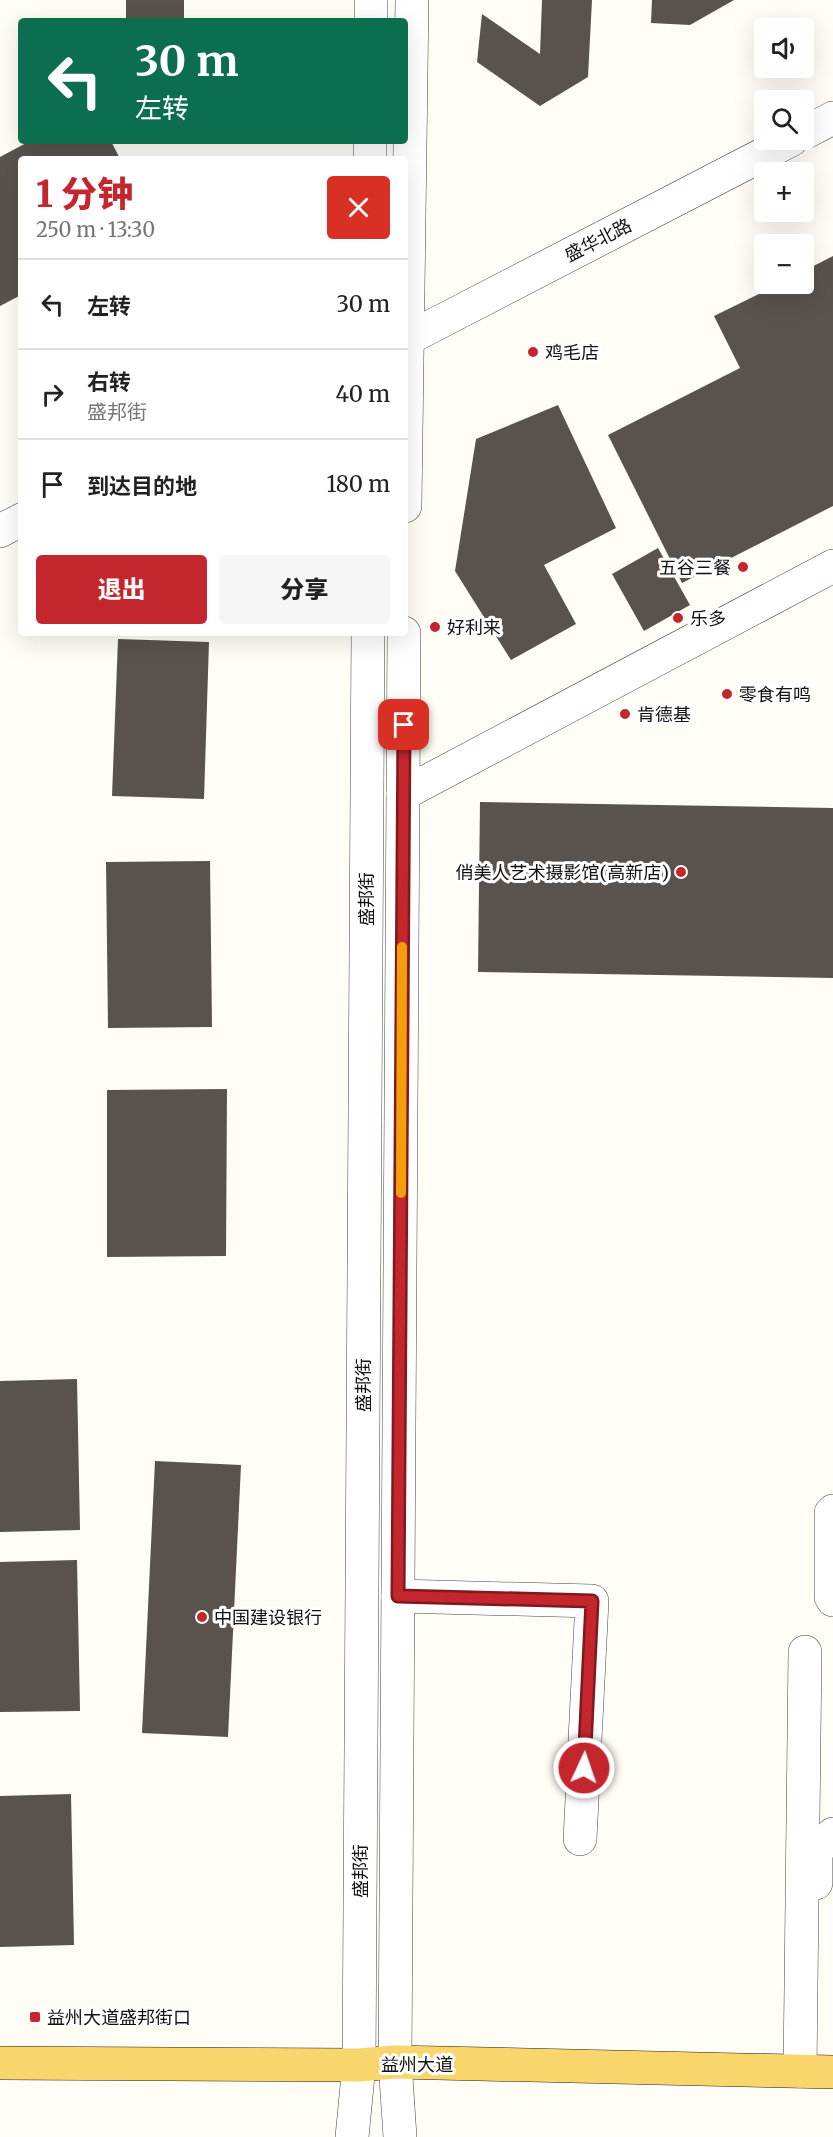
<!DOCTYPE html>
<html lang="zh">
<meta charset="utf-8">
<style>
body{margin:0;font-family:Merriweather,"Noto Sans SC",serif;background:#f6f6f6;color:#222;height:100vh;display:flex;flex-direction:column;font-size:22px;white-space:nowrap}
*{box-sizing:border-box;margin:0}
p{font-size:20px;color:#767676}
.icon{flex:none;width:33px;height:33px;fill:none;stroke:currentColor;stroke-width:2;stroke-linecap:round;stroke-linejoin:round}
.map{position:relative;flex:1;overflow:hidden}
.details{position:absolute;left:18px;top:156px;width:390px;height:480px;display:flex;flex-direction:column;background:#fff;border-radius:6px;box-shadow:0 6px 24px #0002}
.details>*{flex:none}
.top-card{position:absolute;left:18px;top:18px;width:390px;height:126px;border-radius:6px;box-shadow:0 6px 24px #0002;background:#0b6e4f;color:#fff;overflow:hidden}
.controls{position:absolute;left:754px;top:18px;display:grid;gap:12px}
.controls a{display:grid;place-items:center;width:60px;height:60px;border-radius:6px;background:#fff;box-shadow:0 6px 24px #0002;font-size:30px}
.pin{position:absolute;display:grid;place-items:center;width:51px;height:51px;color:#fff;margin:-26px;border-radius:12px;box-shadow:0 3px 9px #0006}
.me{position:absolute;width:66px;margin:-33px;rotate:3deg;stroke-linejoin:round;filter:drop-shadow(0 0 4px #0008)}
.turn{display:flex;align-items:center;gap:21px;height:126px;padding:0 18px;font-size:27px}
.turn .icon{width:78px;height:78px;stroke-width:2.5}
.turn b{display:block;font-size:42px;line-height:51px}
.round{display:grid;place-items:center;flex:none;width:63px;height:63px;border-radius:6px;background:#f6f6f6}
.overview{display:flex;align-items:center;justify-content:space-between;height:102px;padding:0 18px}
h1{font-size:36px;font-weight:800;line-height:45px;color:#c4262e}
.button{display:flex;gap:12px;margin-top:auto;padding:12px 18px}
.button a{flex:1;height:69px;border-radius:6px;background:#c4262e;color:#fff;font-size:24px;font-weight:800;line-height:69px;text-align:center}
.button a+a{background:#f6f6f6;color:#222}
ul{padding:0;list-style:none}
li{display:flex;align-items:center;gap:18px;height:90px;padding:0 18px;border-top:2px solid #e0e0e0}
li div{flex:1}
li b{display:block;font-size:22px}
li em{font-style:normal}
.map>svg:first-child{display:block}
</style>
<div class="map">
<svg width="833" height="2137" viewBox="0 0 833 2137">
<rect width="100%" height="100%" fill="#fffdf5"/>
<g fill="#5a524d">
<rect x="126" y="0" width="58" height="21"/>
<path d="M542,0H592L588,77L540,106L477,62L482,14L540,54Z"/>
<path d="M652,0H734L690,25L651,23Z"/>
<path d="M30,141H111L120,159H21V295L0,306V157Z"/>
<path d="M833,256V506L682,583L608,435L740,368L714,316L779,284H804V271Z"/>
<path d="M558,405L616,528L544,565L576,624L511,660L455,571L476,439Z"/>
<path d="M658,548L690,605L644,631L612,574Z"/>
<path d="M118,639L209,642L204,799L112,796Z"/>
<path d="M480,802L833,808V978L478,972Z"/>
<path d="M210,861L212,1027L108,1028L106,862Z"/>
<path d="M227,1089L226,1256L107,1257V1090Z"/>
<path d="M77,1379L80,1530L0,1532V1381Z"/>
<path d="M155,1461L241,1465L228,1737L142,1733Z"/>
<path d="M77,1560L80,1711L0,1712V1562Z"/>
<path d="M71,1794L74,1945L0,1947V1796Z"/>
</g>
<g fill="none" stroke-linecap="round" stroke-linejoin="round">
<defs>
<g id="minor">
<path d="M371,21V0"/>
<path d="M804,133L833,118"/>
<path d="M370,159V141"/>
<path d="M405,340L791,140"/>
<path d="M405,506L412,0"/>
<path d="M0,531L21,520"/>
<path d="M403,794L833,566"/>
<path d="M833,1511L831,1513V1597L833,1600"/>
<path d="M398,1596L592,1601L580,1839"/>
<path d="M816,1883V1851L833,1834"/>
<path d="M800,2071L805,1652"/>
<path d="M352,2137L359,2065L368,633"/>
<path d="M400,2137L395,2062L404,633"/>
</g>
<path id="major" d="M0,2063L359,2065L395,2062L833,2072"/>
</defs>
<use href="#minor" stroke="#444" stroke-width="34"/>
<use href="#major" stroke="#222" stroke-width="34"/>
<use href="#minor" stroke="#fff" stroke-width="33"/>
<use href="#major" stroke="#f9d66b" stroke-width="33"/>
</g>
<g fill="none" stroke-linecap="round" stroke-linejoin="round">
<defs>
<path id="route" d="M404,725L398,1596L592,1601L584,1768"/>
</defs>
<use href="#route" stroke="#7f191e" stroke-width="15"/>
<use href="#route" stroke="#c4262e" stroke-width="10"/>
<path stroke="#f59e0b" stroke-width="10" d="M401,1193L402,947"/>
</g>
<g fill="#c4262e" stroke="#fff" stroke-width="2">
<circle cx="533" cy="352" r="6"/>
<circle cx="743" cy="567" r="6"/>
<circle cx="678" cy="618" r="6"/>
<circle cx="435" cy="627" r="6"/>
<circle cx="727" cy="694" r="6"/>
<circle cx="625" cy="714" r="6"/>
<circle cx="681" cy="872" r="6"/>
<circle cx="202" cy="1617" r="6"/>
<rect x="29" y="2011" width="12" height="12" rx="3"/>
</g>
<g text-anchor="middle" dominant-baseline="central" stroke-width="6" stroke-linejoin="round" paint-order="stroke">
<g font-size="18" fill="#111" stroke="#fff">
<text transform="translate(598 240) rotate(-27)">盛华北路</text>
<text transform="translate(366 899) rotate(-90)">盛邦街</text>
<text transform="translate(363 1385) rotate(-90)">盛邦街</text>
<text transform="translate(360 1871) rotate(-90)">盛邦街</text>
<text x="417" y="2064">益州大道</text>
</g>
<g font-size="18" fill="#111" stroke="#fff" text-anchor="start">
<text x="545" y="352">鸡毛店</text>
<text x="731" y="567" text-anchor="end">五谷三餐</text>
<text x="690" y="618">乐多</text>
<text x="447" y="627">好利来</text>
<text x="739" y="694">零食有鸣</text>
<text x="637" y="714">肯德基</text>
<text x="669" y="872" text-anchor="end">俏美人艺术摄影馆(高新店)</text>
<text x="214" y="1617">中国建设银行</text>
<text x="47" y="2017">益州大道盛邦街口</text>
</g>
</g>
</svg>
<div class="controls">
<a><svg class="icon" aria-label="sound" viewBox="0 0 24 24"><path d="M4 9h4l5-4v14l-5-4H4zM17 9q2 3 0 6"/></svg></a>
<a><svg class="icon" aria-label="search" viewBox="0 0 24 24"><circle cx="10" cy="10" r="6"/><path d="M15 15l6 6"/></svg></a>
<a>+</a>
<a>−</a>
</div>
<div class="pin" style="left:404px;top:725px;background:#d93025"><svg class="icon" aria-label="arrive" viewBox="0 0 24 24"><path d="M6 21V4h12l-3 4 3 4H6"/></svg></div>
<svg class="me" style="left:584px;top:1768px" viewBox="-20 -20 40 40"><circle r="17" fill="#c4262e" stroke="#fff" stroke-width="3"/><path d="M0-11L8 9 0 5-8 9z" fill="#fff"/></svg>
<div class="top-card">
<div class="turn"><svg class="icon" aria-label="left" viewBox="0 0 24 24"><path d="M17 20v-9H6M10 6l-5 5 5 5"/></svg><div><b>30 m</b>左转</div></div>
</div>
<section class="details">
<div class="overview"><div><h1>1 分钟</h1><p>250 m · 13:30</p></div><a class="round" style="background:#d93025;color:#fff"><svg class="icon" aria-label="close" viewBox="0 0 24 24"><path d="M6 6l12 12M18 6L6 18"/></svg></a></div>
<ul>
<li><svg class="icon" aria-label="left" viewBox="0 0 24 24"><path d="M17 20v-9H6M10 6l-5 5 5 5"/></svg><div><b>左转</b></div><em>30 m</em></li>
<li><svg class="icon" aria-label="right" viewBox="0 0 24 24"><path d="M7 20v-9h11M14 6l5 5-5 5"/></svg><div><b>右转</b><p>盛邦街</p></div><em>40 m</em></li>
<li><svg class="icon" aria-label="arrive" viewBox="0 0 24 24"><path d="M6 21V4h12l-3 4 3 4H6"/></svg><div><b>到达目的地</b></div><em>180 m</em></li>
</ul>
<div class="button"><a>退出</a><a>分享</a></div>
</section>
</div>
